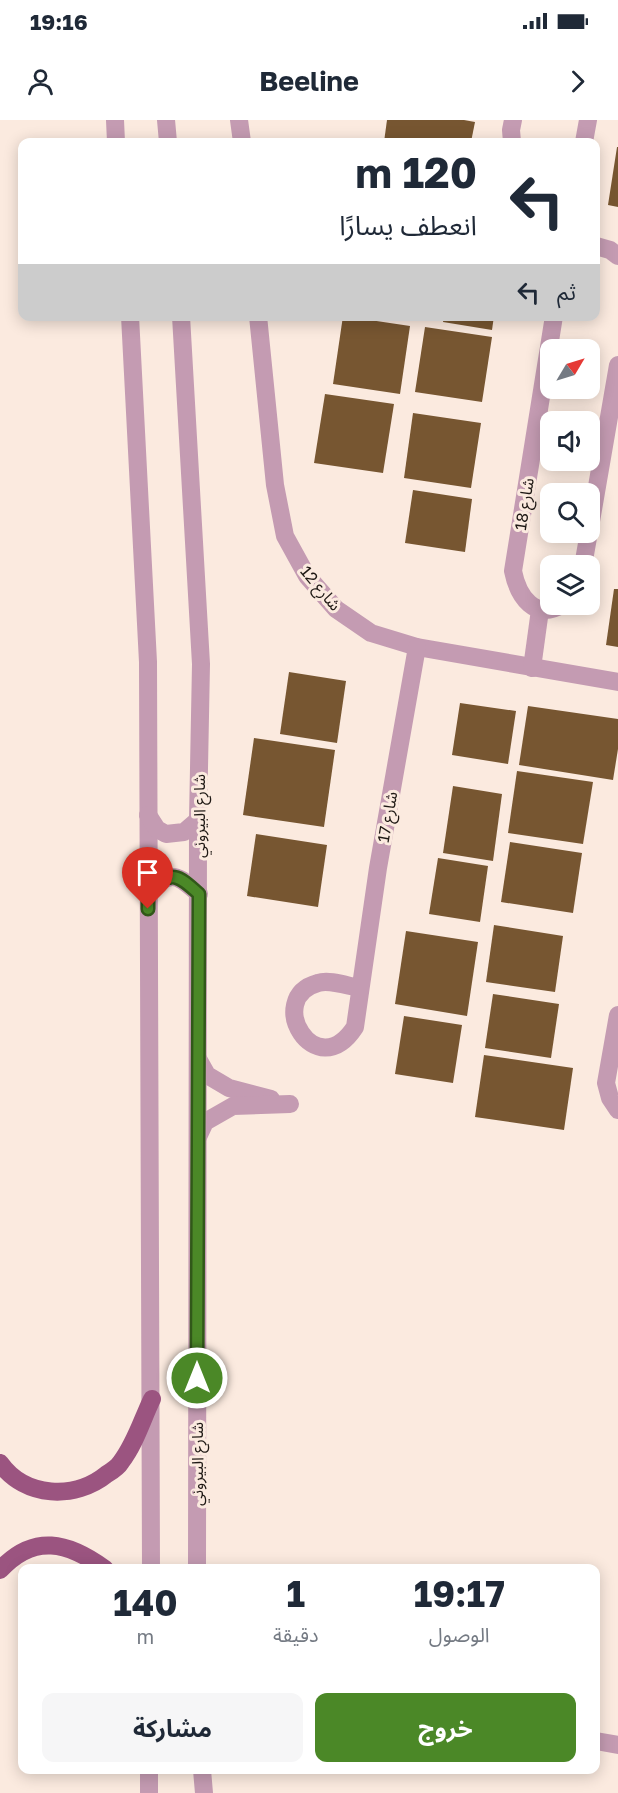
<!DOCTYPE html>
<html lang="ar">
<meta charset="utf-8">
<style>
body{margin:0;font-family:"Golos Text","Noto Sans Arabic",sans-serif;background:#f6f6f7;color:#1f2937;direction:rtl;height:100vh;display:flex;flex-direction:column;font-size:22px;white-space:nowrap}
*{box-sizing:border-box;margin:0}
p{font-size:20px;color:#747a83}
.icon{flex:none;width:33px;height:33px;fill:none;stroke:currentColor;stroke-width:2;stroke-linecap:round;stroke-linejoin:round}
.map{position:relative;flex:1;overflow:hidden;direction:ltr}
.sheet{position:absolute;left:18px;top:1444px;width:582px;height:210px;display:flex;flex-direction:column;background:#fff;border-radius:12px;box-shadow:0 3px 15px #0003;direction:rtl}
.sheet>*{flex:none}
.hud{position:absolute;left:18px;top:18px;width:582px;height:183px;border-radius:12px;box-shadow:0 3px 15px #0003;direction:rtl;background:#fff;color:#1f2937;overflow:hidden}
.needle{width:39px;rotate:52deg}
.tools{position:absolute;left:540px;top:219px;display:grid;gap:12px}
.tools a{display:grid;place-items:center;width:60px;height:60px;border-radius:12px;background:#fff;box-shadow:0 3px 15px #0003;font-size:30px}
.pin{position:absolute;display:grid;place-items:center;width:51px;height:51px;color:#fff;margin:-62px -26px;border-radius:50% 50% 50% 0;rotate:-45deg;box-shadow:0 0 6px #0007}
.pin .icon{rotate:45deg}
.me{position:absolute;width:66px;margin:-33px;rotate:0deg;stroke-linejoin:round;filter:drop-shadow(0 0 4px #0008)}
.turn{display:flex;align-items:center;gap:21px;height:126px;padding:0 24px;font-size:27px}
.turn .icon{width:78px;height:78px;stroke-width:2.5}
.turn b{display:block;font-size:42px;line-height:51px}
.then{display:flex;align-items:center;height:57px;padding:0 24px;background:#0003;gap:12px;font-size:22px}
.eta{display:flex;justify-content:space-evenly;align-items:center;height:102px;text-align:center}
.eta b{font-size:36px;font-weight:700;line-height:42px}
.action{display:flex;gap:12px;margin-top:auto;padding:12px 24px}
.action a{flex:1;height:69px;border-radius:12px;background:#4b8827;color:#fff;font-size:24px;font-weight:700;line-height:69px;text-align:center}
.action a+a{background:#f6f6f7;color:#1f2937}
.status{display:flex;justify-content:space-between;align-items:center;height:42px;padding:0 30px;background:#fff;direction:ltr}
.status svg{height:16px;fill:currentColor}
header{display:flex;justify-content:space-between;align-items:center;height:78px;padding:0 24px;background:#fff;font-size:27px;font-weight:700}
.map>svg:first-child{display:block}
</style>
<div class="status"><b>19:16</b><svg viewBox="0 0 49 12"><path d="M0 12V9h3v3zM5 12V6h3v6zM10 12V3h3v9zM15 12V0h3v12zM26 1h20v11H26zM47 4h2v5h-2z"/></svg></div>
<header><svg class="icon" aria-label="forward" viewBox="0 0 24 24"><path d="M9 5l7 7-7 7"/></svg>Beeline<svg class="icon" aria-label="person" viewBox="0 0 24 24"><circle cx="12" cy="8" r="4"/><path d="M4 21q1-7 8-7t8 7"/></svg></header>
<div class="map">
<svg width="618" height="1673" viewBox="0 0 618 1673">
<rect width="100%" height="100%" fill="#fbeadf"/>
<g fill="#775631">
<path d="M387,0H464L475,2L471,22H384Z"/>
<path d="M617,27H618V87L608,85Z"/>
<path d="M343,196L410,206L400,274L333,264Z"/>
<path d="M444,196H494L492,210L443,202Z"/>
<path d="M425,207L492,217L482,282L415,272Z"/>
<path d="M325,274L394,284L383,353L314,343Z"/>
<path d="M413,293L481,303L471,368L404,358Z"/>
<path d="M413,370L472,379L465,432L405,423Z"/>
<path d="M614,469H618V527L606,525Z"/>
<path d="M289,552L346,561L337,623L280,614Z"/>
<path d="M460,583L516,591L508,644L452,635Z"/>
<path d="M528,586L618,599V629L613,660L519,645Z"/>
<path d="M254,618L335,630L324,707L243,695Z"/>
<path d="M517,651L593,662L583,724L508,713Z"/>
<path d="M453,666L502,674L493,741L443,733Z"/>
<path d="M256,714L327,725L318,787L247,776Z"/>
<path d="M510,722L582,733L573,793L501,782Z"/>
<path d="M438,738L488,746L480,802L429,794Z"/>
<path d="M494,805L563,816L555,872L486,862Z"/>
<path d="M406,811L478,822L467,896L395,884Z"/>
<path d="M493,874L559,884L551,938L485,928Z"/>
<path d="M404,896L462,905L453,963L395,954Z"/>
<path d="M484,935L573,948L564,1010L475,997Z"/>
</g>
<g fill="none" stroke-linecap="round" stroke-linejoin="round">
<g stroke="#c49bb2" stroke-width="18">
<path d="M115,0L116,22"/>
<path d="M166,0L168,22"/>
<path d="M239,0L242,22"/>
<path d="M512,22L511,10L513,0"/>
<path d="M584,22L588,0"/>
<path d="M596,126L610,130L618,136"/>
<path d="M130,196L148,542L151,1449"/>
<path d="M181,196L201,544L198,700L197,1449"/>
<path d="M258,196L275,365L285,416L307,456L336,489L371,513L417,527L618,562"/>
<path d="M554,196L513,451C518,476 535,502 563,484"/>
<path d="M590,407L618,245"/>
<path d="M583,446L589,412"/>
<path d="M532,548L540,490"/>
<path d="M148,695L157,709L166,714L184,712L198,700"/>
<path d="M148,769C173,751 177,754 199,774"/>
<path d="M360,868C348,866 329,859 318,863C263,878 316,967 355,907L378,748L417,527"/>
<path d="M618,895L606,963L610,978L618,990"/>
<path d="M198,939L207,955L229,968L271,979"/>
<path d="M198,1017L205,1002L233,986L290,984"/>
<path d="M596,1621L618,1625"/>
<path d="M202,1650L204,1673"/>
<path d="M149,1673V1650"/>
</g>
<g stroke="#9b5480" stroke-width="18">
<path d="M0,1343C25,1378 75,1380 107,1354C112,1351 118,1347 121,1342C135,1324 142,1300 152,1279"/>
<path d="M0,1450C34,1413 68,1422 105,1449"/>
</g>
</g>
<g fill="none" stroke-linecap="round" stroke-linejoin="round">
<defs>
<path id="route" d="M148,789V769C173,751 177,754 199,774L197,1258"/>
</defs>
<use href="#route" stroke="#315819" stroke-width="15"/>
<use href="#route" stroke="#4b8827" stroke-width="10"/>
</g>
<g text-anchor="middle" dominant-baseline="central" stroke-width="6" stroke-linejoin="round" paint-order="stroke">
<g font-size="16" fill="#1e1814" stroke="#fbeadf">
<text transform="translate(524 384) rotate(-81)">شارع 18</text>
<text transform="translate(321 468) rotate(50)">شارع 12</text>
<text transform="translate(199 696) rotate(-90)">شارع البيروني</text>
<text transform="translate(387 697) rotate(-80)">شارع 17</text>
<text transform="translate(197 1344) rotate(-90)">شارع البيروني</text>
</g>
</g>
</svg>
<div class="tools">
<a><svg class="needle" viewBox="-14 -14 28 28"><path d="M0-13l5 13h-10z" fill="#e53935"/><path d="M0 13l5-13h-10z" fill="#747a83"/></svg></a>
<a><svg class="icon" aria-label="sound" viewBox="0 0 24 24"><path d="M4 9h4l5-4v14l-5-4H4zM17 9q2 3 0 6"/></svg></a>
<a><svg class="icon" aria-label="search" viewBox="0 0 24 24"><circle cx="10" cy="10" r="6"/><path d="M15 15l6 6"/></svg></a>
<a><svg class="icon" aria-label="layers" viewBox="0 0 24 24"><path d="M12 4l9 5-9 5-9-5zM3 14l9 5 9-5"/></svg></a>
</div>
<div class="pin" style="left:148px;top:789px;background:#d93025"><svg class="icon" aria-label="arrive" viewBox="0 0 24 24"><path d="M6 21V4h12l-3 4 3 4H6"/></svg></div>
<svg class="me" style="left:197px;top:1258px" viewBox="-20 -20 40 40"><circle r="17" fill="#4b8827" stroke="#fff" stroke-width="3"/><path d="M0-11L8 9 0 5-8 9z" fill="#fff"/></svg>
<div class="hud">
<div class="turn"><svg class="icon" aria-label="left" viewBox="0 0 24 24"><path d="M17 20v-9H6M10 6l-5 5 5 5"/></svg><div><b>120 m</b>انعطف يسارًا</div></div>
<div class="then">ثم<svg class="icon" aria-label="left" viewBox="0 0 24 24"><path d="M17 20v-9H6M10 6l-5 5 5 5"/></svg></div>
</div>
<section class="sheet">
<div class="eta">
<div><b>19:17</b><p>الوصول</p></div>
<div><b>1</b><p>دقيقة</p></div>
<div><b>140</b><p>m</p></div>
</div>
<div class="action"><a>خروج</a><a>مشاركة</a></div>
</section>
</div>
